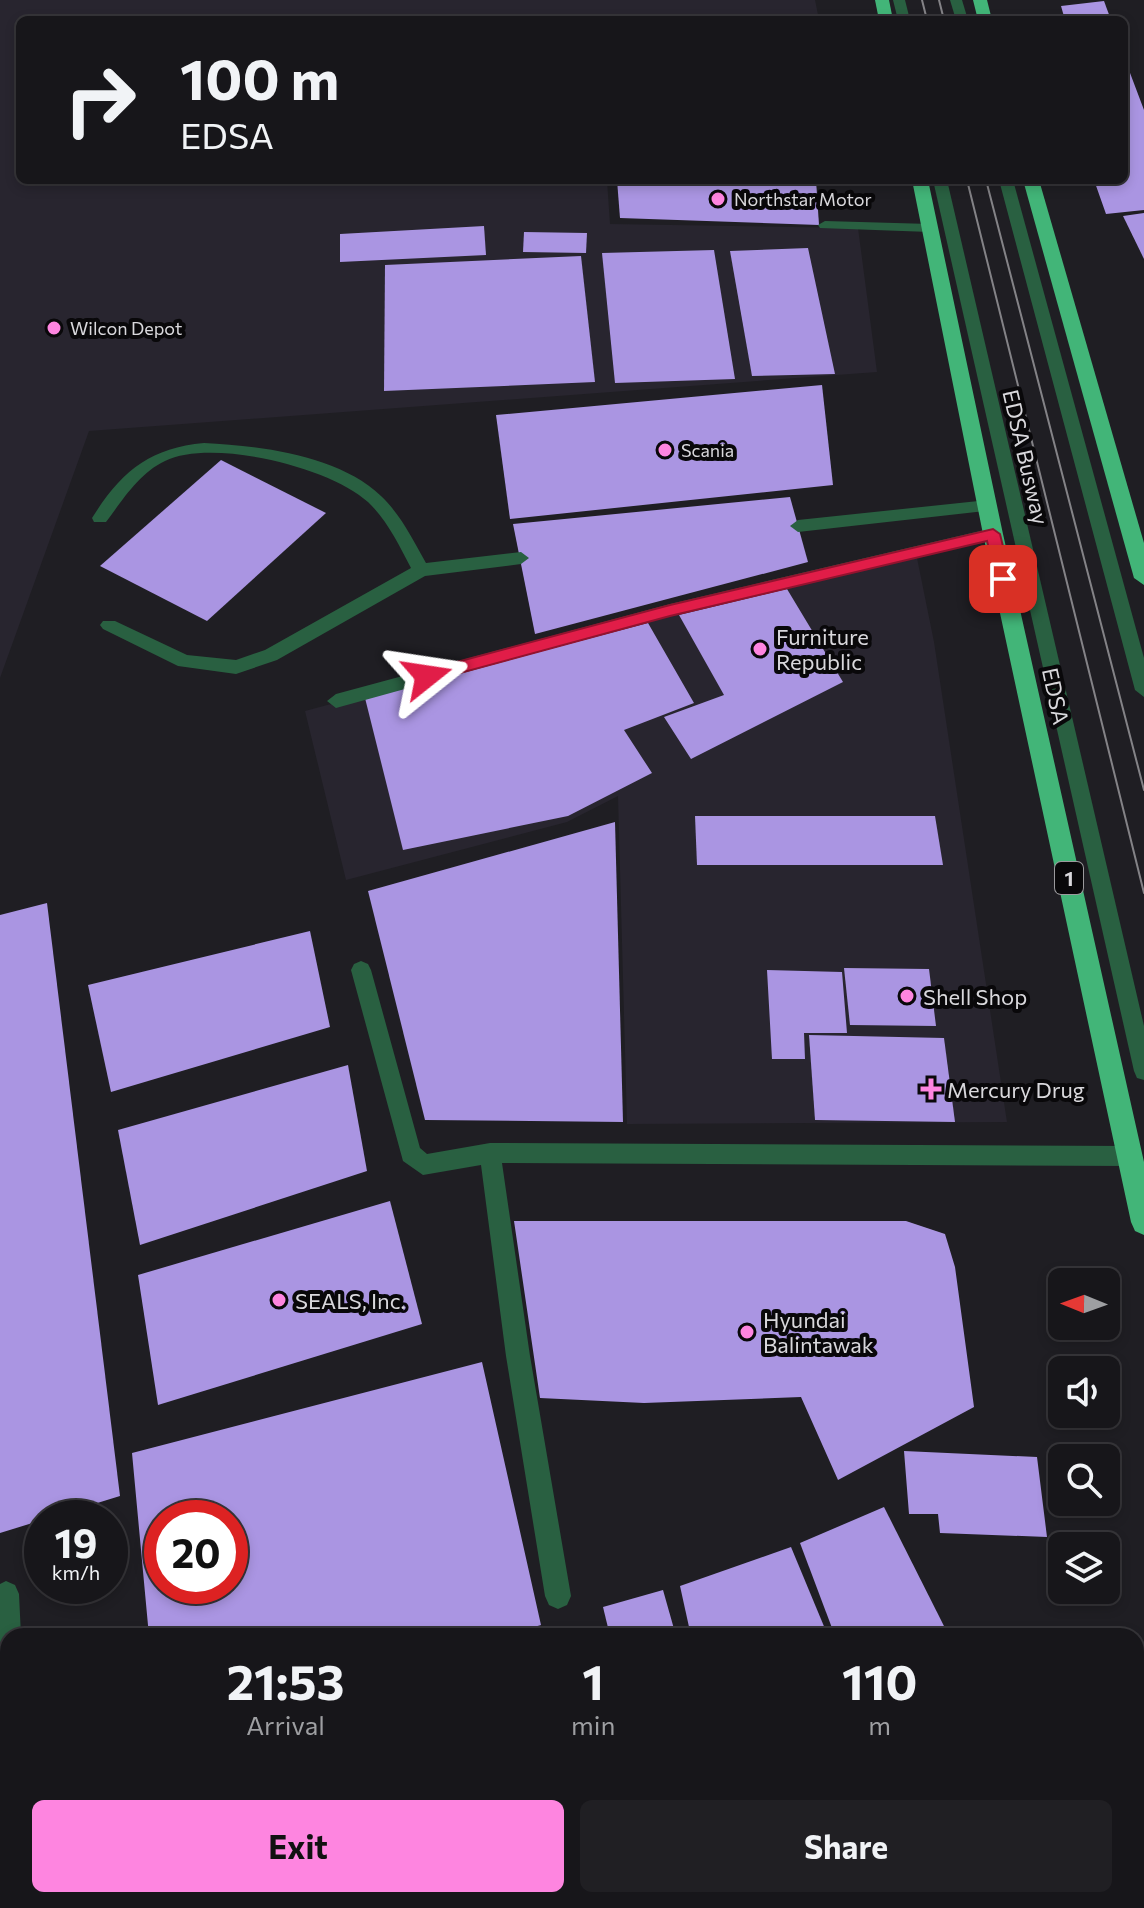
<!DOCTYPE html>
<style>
body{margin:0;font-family:Commissioner,sans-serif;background:#201f23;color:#f1f3f6;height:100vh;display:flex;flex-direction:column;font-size:30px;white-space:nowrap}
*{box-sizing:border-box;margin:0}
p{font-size:26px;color:#9e9fa2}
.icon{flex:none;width:44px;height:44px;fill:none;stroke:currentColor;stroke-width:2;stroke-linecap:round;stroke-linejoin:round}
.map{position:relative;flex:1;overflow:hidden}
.panel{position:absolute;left:0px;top:1628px;width:1144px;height:280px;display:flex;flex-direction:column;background:#17161a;border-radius:24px 24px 0 0;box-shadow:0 4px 12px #0003,0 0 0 2px #363539}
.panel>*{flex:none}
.hud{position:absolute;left:16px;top:16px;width:1112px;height:168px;border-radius:12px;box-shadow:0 4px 12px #0003,0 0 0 2px #363539;background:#17161a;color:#f1f3f6;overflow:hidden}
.needle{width:52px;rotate:271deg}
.buttons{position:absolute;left:1048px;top:1268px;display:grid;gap:16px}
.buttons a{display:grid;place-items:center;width:72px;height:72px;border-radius:12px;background:#17161a;box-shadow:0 4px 12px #0003,0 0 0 2px #363539;font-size:40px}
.speed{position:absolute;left:24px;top:1500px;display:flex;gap:16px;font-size:40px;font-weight:700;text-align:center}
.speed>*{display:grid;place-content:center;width:104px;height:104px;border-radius:50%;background:#17161a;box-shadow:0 4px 12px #0003,0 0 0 2px #363539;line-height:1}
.speed small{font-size:20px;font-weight:400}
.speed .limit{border:12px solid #d22;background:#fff;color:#111}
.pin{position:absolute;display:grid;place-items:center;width:68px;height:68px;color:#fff;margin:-34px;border-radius:16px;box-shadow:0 4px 12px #0006}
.me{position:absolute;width:88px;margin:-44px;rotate:75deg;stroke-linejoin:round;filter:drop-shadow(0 0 6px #0008)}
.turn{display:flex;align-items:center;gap:28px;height:168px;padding:0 32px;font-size:36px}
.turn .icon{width:104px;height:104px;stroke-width:2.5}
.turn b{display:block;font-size:56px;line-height:68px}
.eta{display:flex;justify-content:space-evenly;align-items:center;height:136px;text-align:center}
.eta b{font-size:48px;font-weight:700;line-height:56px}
.cta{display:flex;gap:16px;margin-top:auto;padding:16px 32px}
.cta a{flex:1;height:92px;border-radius:12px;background:#fe85e0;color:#111;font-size:32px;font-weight:700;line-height:92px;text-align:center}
.cta a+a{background:#201f23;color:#f1f3f6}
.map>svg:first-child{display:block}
</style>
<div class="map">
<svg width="1144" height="1908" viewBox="0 0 1144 1908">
<rect width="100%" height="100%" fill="#1f1e23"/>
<g fill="#28252f">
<path d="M0,0H815L819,20H20V180H607L610,224L858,228L877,372L89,431L0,678Z"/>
<path d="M917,558L934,642L1007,1122L627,1124L618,796L567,822L346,880L305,711L674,612Z"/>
</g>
<g fill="#aa95e2" fill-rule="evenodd">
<path d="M1104,1L1111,20H1065L1061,6Z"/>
<path d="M1124,57L1144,110V210L1106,214L1094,180H1124Z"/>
<path d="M617,180H816L819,225L620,218Z"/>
<path d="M1144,213V259L1123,216Z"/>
<path d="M484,226L486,255L340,262V234Z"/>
<path d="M524,232L587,233L586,253L523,252Z"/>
<path d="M808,248L835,374L752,376L730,251Z"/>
<path d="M714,250L735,379L615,383L602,253Z"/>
<path d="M581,256L595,382L384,391L385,265Z"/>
<path d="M822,385L833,485L510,519L496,415Z"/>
<path d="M221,460L326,513L207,621L100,566Z"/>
<path d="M790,497L808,562L535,634L513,524Z"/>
<path d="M787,589L843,682L691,759L664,717L724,695L679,615Z"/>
<path d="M648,623L694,703L624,730L652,773L568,816L403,850L365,698Z"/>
<path d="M695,816H935L943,865H697Z"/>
<path d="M615,822L623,1122L425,1120L368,891Z"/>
<path d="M47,903L120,1496L0,1533V915Z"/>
<path d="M310,931L330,1027L111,1092L88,985Z"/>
<path d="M844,968L929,969L936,1026L850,1025Z"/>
<path d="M767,970L842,972L847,1033H804L805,1059H772Z"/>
<path d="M809,1035L944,1038L955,1122L815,1120Z"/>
<path d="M348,1065L367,1171L140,1245L118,1130Z"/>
<path d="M390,1201L422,1324L158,1405L138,1275Z"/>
<path d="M514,1221H906L945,1234L955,1267L974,1407L838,1480L801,1397L644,1403L540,1398Z"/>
<path d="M482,1362L541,1625L503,1636H149L132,1453ZM162,1518H230V1586H162Z"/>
<path d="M904,1451L1037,1457L1047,1537L940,1533L938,1514H909Z"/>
<path d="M884,1507L949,1636H835L800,1543Z"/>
<path d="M791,1547L828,1636H691L680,1586Z"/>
<path d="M663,1590L676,1636H610L603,1607Z"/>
<path d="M1136,1770L1144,1806V1908H1102L1098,1900H1136Z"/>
<rect x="158" y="1900" width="179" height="8"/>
<path d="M523,1900H647L648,1908H525Z"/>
<path d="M663,1900H777L779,1908H664Z"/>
<path d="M958,1900H1060L1045,1908H962Z"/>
</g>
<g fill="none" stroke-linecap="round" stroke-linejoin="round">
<g fill="#296041" fill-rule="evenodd">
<path d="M893,0H905L910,20H898Z"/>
<path d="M950,0H962L968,20H956Z"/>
<path d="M933,180H947L1144,1026V1080L1137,1078L1134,1071Z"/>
<path d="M999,180H1013L1144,658V697L1135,690Z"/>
<path d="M825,221L930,224L937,228L930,232L820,228L818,225Z"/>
<path d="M204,443C261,446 338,455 381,496C401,515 413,540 426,563L521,552L529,558L521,564L425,576L277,660L236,674L178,666L103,629L100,625L103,621H115L187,655L236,660L265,650L411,568C399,545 387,520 368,502C330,467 212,438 165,461C139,473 122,501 106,522H94L92,518C121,472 149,448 204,443Z"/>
<path d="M988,500L996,506L994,510L798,532L790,526L798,520Z"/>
<path d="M993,528L1001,534L999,538L670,616L336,708L327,701L336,694L670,604Z"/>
<path d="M361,961L368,964L371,970L420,1148L427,1154L490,1143L1130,1146L1138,1149L1141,1156L1138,1163L1130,1166L502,1163L530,1356L571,1596L567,1605L558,1609L549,1605L545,1596L506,1356L481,1165L423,1175L403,1161L351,970L354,964Z"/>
<path d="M6,1581L15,1585L19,1594L21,1636H8V1649L0,1646V1584Z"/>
<path d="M11,1900H39L40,1908H12Z"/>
</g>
<g fill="#42b578" fill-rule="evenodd">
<path d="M875,0H889L893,20H879Z"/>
<path d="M973,0H987L992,20H978Z"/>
<path d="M912,180H928L1003,534L1144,1162V1235L1135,1231L1131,1222L983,534Z"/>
<path d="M1023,180H1039L1144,543V585L1134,578Z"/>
</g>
<g stroke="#848387" stroke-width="2">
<path d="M922,0L927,20"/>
<path d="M939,0L944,20"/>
<path d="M967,180L1144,893"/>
<path d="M986,180L1144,790"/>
</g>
</g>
<path fill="#e11d48" stroke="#92132f" stroke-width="2" d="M993,529L1000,534L1011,579L1003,585L996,579L987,541L670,616L427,682L419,676L427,670L670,605Z"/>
<g fill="#fe85e0" stroke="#09080a" stroke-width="3">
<circle cx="718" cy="199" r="8"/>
<circle cx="54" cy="328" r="8"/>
<circle cx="665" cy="450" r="8"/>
<circle cx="760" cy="649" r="8"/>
<circle cx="907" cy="996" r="8"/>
<path d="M927 1077h8v8h8v8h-8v8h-8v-8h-8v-8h8z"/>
<circle cx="279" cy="1300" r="8"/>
<circle cx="747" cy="1332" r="8"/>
</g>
<g text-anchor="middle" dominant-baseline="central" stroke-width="8" stroke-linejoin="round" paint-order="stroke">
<g font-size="18" fill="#d9d8dc" stroke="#09080a" text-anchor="start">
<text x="734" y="199">Northstar Motor</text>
<text x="70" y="328">Wilcon Depot</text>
<text x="681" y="450">Scania</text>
</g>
<rect fill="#09080a" stroke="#9b9a9d" stroke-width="2" x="1055" y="862" width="28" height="32" rx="6"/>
<g font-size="20" font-weight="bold" fill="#d9d8dc">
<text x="1069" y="878">1</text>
</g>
<g font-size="22" fill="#d9d8dc" stroke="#09080a">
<text transform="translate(1026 457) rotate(77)">EDSA Busway</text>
<text transform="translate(1056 696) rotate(78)">EDSA</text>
</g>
<g font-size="22" fill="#d9d8dc" stroke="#09080a" text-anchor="start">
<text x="776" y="636">Furniture<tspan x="776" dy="25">Republic</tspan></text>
<text x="923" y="996">Shell Shop</text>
<text x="947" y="1089">Mercury Drug</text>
<text x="295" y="1300">SEALS, Inc.</text>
<text x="763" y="1319">Hyundai<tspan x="763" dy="25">Balintawak</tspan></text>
</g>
</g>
</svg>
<div class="buttons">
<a><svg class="needle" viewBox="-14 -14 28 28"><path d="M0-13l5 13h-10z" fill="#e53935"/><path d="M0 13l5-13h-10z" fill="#9e9fa2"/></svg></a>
<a><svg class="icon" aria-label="sound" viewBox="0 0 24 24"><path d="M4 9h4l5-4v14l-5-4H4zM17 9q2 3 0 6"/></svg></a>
<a><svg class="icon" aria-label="search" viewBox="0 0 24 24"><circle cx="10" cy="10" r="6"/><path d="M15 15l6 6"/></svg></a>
<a><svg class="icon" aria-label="layers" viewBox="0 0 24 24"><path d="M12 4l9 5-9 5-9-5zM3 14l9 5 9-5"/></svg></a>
</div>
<div class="speed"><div>19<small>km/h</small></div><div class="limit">20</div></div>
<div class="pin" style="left:1003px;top:579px;background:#d93025"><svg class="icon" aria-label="arrive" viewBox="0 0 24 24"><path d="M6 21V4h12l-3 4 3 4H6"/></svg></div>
<svg class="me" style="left:427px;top:676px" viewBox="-20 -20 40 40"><path d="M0-17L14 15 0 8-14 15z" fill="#e11d48" stroke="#fff" stroke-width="4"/></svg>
<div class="hud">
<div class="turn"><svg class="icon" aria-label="right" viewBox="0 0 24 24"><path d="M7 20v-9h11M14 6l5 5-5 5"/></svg><div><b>100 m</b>EDSA</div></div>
</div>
<section class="panel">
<div class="eta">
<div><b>21:53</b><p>Arrival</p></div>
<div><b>1</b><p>min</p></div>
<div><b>110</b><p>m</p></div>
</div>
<div class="cta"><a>Exit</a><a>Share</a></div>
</section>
</div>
